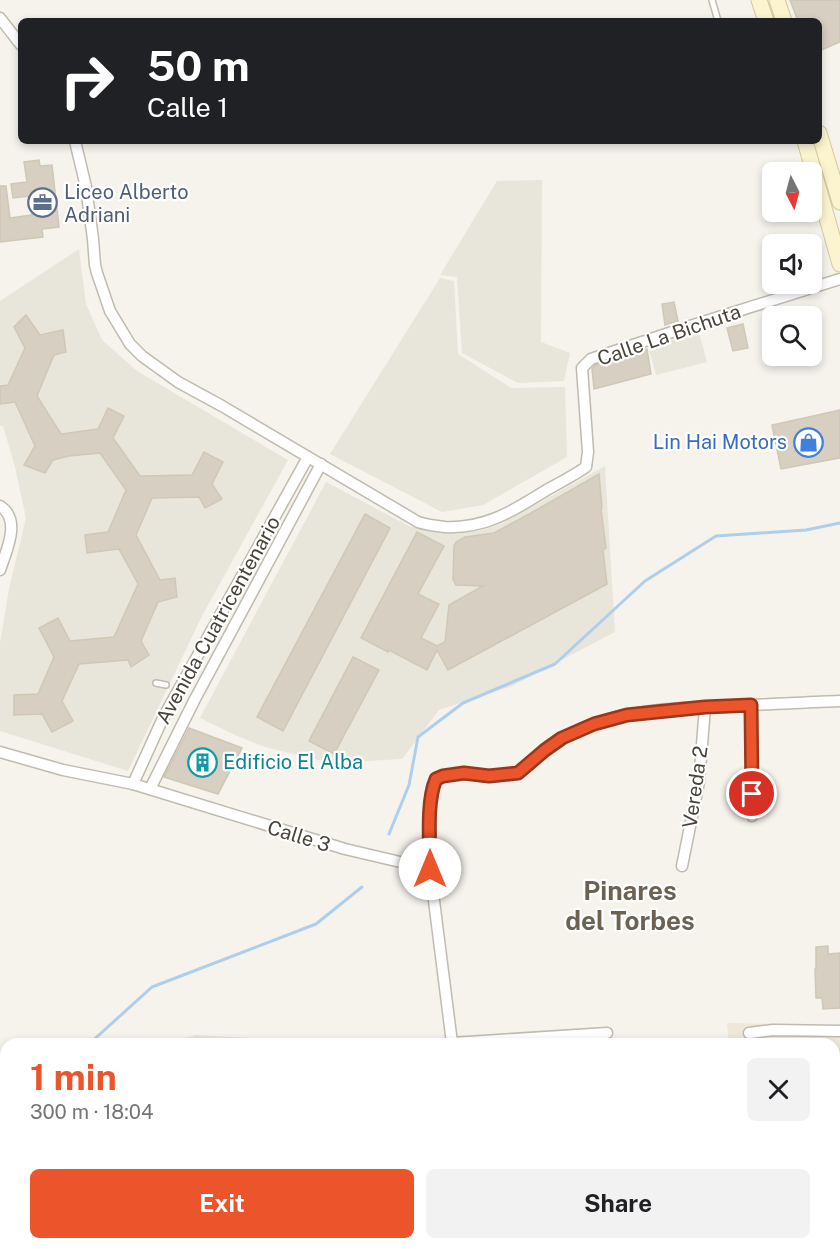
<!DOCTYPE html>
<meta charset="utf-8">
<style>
body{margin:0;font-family:"Public Sans",sans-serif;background:#f2f2f2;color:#202124;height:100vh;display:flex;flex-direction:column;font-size:22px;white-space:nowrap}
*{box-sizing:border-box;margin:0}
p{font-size:20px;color:#757577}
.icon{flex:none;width:33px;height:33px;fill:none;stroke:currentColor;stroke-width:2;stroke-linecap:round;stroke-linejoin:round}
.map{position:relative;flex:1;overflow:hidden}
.details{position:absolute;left:0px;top:1038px;width:840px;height:212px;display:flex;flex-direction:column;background:#fff;border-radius:18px 18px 0 0;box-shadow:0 3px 9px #0003}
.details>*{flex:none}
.hud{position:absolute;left:18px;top:18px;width:804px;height:126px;border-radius:9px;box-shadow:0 3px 9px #0003;background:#202124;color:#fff;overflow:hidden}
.needle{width:39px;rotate:174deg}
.controls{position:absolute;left:762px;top:162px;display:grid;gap:12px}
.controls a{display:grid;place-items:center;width:60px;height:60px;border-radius:9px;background:#fff;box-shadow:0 3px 9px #0003;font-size:30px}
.pin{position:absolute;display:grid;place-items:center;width:51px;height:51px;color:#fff;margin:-26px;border:3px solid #fff;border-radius:50%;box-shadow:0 2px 6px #0007}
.me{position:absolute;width:66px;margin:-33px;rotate:0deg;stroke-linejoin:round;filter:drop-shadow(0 0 4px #0008)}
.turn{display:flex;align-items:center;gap:21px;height:126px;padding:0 30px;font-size:27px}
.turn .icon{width:78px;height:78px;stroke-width:2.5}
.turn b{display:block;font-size:42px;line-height:51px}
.round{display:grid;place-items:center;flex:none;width:63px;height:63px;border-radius:9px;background:#f2f2f2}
.overview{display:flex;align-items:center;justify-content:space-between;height:102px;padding:0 30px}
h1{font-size:36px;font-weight:700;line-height:45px;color:#ec552b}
.action{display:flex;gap:12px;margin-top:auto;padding:12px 30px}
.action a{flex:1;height:69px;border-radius:9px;background:#ec552b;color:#fff;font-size:24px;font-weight:700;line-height:69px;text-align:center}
.action a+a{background:#f2f2f2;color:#202124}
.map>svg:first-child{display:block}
</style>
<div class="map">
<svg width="840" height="1249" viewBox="0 0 840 1249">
<rect width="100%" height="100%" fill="#f5f3ec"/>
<g fill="#e8e5da">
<path d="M542,180L541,342L570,353L564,381L518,383L462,353L457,277L440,275L497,181Z"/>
<path d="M79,249L86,304L102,340L137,371L288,460L202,616L128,771L0,731V643L9,589L26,518L15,467L3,426H0V301Z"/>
<path d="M440,278L454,281L458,354L511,388L565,387L567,457L483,505L442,512L330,454Z"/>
<path d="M699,333L707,362L656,375L648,346Z"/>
<path d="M605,466L615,632L512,686L439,710L402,759L331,763L265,747L237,736L200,718L326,482L409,526L438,533L459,534L482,530L501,524Z"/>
<path d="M196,1035L360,1044H165Z"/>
</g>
<g fill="#ede8d7">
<path d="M727,1023L840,1025V1205H834V1044H729Z"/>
<path d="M33,1244H212L218,1249H23Z"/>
</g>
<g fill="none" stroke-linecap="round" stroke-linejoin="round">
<g stroke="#adcfed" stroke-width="3">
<path d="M389,834L409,785L418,737L463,703L555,664L645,581L716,536L806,530L840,523"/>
<path d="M89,1044L152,987L316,924L362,887"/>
<path d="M0,1123L6,1118"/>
</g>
</g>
<g fill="#d6cfc2" stroke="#d0c8b5" stroke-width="1.5">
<path d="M790,0H840V42L819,51V21H798Z"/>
<path d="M39,160L40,166L52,165L59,227L42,229L43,237L0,242V186H6L10,218L32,215L29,196L13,198L11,184L27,182L24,162Z"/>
<path d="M674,302L678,321L665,325L662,304Z"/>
<path d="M26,315L40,335L63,330L66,352L54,355L37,396L61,434L98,429L108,408L124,416L113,438L140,476L192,475L204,452L223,462L212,484L222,499L205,508L199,497L152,498L136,535L160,580L175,578L177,597L158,602L141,641L149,655L131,667L128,660L79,664L62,701L73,721L52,732L42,714L14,715V695L38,694L54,657L39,628L58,618L70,641L114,637L138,584L119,549L87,553L85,535L108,532L126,490L100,453L69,456L53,460L45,473L24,465L35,446L15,402L0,404V386L8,385L25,348L14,327Z"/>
<path d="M743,324L748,348L733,351L727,328Z"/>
<path d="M647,349L651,374L594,389L592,369L595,365Z"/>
<path d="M840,410V458L781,469L772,425Z"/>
<path d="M599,474L602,508L601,509L606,548L603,550L607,584L448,670L437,650L427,670L389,650L388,652L361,638L417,532L444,546L418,594L439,604L421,638L437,646L445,642L449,605L483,586L456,585L453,579L454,546L456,542L465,537L494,533L531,513Z"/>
<path d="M365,514L390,528L283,731L257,717Z"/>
<path d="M353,657L379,670L334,754L309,741Z"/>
<path d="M189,728L242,748L218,794L164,777Z"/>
<path d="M828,946V954L840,953V1008L823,1009L822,998H816L815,969H816V947Z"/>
</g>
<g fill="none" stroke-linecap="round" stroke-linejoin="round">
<defs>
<g id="lane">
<path d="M712,0L718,21"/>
<path d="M156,683L166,685"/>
<path d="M834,1206H840"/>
<path d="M162,1244L169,1249"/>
<path d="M61,1249L71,1244"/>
<path d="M75,1249V1244"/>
<path d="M108,1249L109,1244"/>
<path d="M142,1249L143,1244"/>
</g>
<g id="street">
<path d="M0,18L21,45"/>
<path d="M75,141L86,187L93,239L95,265L97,273L110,311L130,344L142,356L178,382L222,406L418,522C427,525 435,526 445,527C485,529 513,511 545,491C559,483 573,476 586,467L588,452L582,368L591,359L687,327L840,279"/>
<path d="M0,506C22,520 6,551 0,570"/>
<path d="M751,705L752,816"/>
<path d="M0,752L63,770L133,784L345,849L430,869"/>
<path d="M133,784L163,718L308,457"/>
<path d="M150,789L195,699L321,464"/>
<path d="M682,866L699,782L705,707"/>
<path d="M607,1033L452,1043L430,869V803L432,787L436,779C461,767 489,781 516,774C525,771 537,757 544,751C559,739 578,729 596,723C645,707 698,707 749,705C779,704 810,702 840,701"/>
<path d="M749,1033L773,1030L840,1031"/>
<path d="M231,1244L236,1249"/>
<path d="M7,1249L15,1244"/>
</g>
<g id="secondary">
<path d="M759,0L766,21"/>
<path d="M777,0L784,21"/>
<path d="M819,133L840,202"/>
<path d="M805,141L840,264"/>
</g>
</defs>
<use href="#lane" stroke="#c0bbaf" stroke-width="8"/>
<use href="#street" stroke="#c0bbaf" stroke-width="13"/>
<use href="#secondary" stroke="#d1c89e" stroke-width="17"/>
<use href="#lane" stroke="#fff" stroke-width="5"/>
<use href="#street" stroke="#fff" stroke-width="10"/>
<use href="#secondary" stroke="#fbf4cf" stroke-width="15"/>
</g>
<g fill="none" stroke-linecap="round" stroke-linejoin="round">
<defs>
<path id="route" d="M430,869C430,843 426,802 436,779L443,776L464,773L489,776L518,773L545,750L562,738L594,724L627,715L705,707L751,705L752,794"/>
</defs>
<use href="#route" stroke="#99371c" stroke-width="15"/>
<use href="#route" stroke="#ec552b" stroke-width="10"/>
</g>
<defs>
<symbol id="office-ring" viewBox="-11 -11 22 22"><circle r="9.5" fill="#fff" stroke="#5c6f8a" stroke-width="1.5"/><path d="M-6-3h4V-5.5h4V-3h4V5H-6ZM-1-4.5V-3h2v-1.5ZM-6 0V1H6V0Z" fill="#5c6f8a"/></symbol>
<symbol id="shop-ring" viewBox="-11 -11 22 22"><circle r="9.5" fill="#fff" stroke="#3f7fe0" stroke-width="1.5"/><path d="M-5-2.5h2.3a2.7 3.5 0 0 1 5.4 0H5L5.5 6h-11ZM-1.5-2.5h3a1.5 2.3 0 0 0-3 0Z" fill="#3f7fe0"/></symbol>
<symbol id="building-ring" viewBox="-11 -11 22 22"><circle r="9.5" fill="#fff" stroke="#0f9aa8" stroke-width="1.5"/><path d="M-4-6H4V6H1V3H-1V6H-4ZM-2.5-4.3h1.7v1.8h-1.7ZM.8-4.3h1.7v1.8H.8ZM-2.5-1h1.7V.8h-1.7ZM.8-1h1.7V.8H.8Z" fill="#0f9aa8"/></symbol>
</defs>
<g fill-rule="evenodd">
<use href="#office-ring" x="26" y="186" width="33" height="33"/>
<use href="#shop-ring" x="792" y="426" width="33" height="33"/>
<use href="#building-ring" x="186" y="746" width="33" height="33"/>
</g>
<g text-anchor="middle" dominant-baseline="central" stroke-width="4.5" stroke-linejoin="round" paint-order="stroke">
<g font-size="20" fill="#4e5e75" stroke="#fff" text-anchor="start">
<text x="64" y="192">Liceo Alberto<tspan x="64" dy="23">Adriani</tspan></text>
</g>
<g font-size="20" fill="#49443a" stroke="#fff">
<text transform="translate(669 335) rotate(-19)">Calle La Bichuta</text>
<text transform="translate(218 620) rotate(-61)">Avenida Cuatricentenario</text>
<text transform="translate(695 787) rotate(-82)">Vereda 2</text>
<text transform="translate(299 836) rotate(17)">Calle 3</text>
</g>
<g font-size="20" fill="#366cbe" stroke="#fff" text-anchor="end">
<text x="787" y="442">Lin Hai Motors</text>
</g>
<g font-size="20" fill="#0d838f" stroke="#fff" text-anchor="start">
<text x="223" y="762">Edificio El Alba</text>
</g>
<g font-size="26" font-weight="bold" fill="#6b6252" stroke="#fff">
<text x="630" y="890">Pinares<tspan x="630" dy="30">del Torbes</tspan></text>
</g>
</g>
</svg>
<div class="controls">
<a><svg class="needle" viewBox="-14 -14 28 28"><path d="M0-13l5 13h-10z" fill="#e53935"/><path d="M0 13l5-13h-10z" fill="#757577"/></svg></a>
<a><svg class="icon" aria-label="sound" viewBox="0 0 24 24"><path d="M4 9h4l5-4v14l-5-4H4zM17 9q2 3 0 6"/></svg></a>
<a><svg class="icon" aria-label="search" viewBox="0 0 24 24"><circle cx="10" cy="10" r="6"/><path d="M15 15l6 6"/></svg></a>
</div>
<div class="pin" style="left:752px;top:794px;background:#d93025"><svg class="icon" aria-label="arrive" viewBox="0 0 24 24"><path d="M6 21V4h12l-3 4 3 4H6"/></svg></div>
<svg class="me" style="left:430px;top:869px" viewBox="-20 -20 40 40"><circle r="19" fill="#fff"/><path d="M0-13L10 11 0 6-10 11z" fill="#ec552b"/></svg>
<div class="hud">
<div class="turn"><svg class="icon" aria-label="right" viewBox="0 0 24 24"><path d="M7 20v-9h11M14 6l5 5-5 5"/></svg><div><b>50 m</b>Calle 1</div></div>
</div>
<section class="details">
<div class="overview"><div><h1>1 min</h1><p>300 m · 18:04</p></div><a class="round"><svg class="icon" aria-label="close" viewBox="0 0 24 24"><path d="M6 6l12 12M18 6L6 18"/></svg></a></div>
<div class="action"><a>Exit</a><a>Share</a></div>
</section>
</div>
